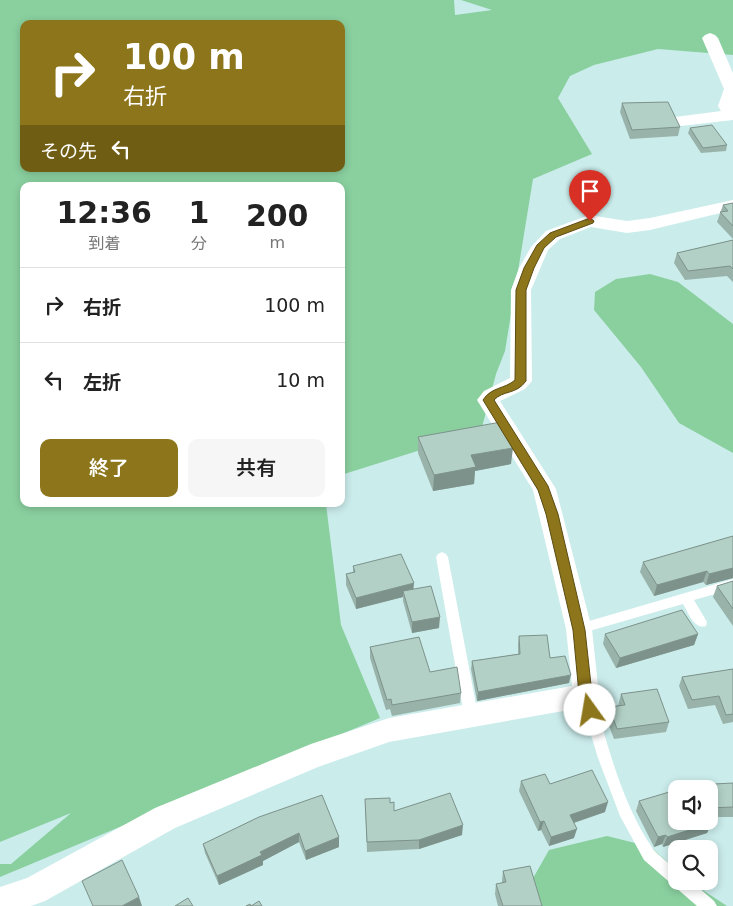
<!DOCTYPE html>
<html lang="ja">
<meta charset="utf-8">
<style>
body{margin:0;font-family:"DejaVu Sans","Noto Sans JP",sans-serif;background:#f6f6f6;color:#222;height:100vh;display:flex;flex-direction:column;font-size:19px;white-space:nowrap}
*{box-sizing:border-box;margin:0}
p{font-size:16px;color:#767676}
.icon{flex:none;width:28px;height:28px;fill:none;stroke:currentColor;stroke-width:2;stroke-linecap:round;stroke-linejoin:round}
.map{position:relative;flex:1;overflow:hidden}
.sheet{position:absolute;left:20px;top:182px;width:325px;height:325px;display:flex;flex-direction:column;background:#fff;border-radius:10px;box-shadow:0 2px 8px #0003}
.sheet>*{flex:none}
.banner{position:absolute;left:20px;top:20px;width:325px;height:152px;border-radius:10px;box-shadow:0 2px 8px #0003;background:#8c751a;color:#fff;overflow:hidden}
.controls{position:absolute;left:668px;top:780px;display:grid;gap:10px}
.controls a{display:grid;place-items:center;width:50px;height:50px;border-radius:10px;background:#fff;box-shadow:0 2px 8px #0003;font-size:25px}
.pin{position:absolute;display:grid;place-items:center;width:42px;height:42px;color:#fff;margin:-51px -21px;border-radius:50% 50% 50% 0;rotate:-45deg;box-shadow:0 0 5px #0007}
.pin .icon{rotate:45deg}
.me{position:absolute;width:55px;margin:-28px;rotate:347deg;stroke-linejoin:round;filter:drop-shadow(0 0 4px #0008)}
.turn{display:flex;align-items:center;gap:18px;height:105px;padding:0 20px;font-size:22px}
.turn .icon{width:65px;height:65px;stroke-width:2.5}
.turn b{display:block;font-size:35px;line-height:42px}
.then{display:flex;align-items:center;height:48px;padding:0 20px;background:#0003;gap:10px;font-size:19px}
.eta{display:flex;justify-content:space-evenly;align-items:center;height:85px;text-align:center}
.eta b{font-size:30px;font-weight:600;line-height:35px}
.cta{display:flex;gap:10px;margin-top:auto;padding:10px 20px}
.cta a{flex:1;height:58px;border-radius:10px;background:#8c751a;color:#fff;font-size:20px;font-weight:600;line-height:58px;text-align:center}
.cta a+a{background:#f6f6f6;color:#222}
ul{padding:0;list-style:none}
li{display:flex;align-items:center;gap:15px;height:75px;padding:0 20px;border-top:1px solid #e0e0e0}
li div{flex:1}
li b{display:block;font-size:19px}
li em{font-style:normal}
.map>svg:first-child{display:block}
</style>
<div class="map">
<svg width="733" height="906" viewBox="0 0 733 906">
<rect width="100%" height="100%" fill="#caeceb"/>
<g fill="#8ad09f" fill-rule="evenodd">
<path d="M0,0H454L455,15L492,10L461,0H733V55L658,49L594,65L570,76L558,98L592,154L533,179L505,351L496,374L481,431L341,475V186H24V504H326L341,625L380,718L0,877V864H11L71,813L0,842ZM24,24H341V169H24Z"/>
<path d="M650,274L678,282L733,324V453L679,423L641,367L594,310L595,292L616,279Z"/>
<path d="M607,836L651,847L676,870V881H689L727,906H538L532,880L549,850Z"/>
</g>
<g fill="none" stroke-linecap="round" stroke-linejoin="round">
<g fill="#fff" fill-rule="evenodd">
<path d="M442,552L446,554L448,557L478,715L476,719L471,721L466,719L464,715L436,557L438,554Z"/>
<path d="M733,579V589L694,600L707,622L706,626C694,630 688,612 683,604L579,634L574,633L573,629L574,625L579,624Z"/>
<path d="M586,689L591,691L593,695C608,746 622,804 653,849C659,856 669,863 676,869V881H691L714,901L717,906H697L644,860L620,816L598,758L579,695L581,691Z"/>
</g>
<g fill="#fff" fill-rule="evenodd">
<path d="M710,33L715,35L718,38L733,73V120L681,126L675,125L673,121L675,117L721,111L718,106L724,89L702,38L705,35Z"/>
<path d="M733,200V210L650,230L627,233L591,227L560,239L548,250L531,290L532,381L525,389L500,401L556,489L592,629L599,695L595,703L586,707L389,742L318,767L175,828L45,901L31,906H0V887L27,878L155,808L311,744L389,718L572,686L566,629L533,490L477,400L484,391L510,378L511,290L519,268L531,247L546,231L589,215L627,221L650,218Z"/>
</g>
</g>
<g fill="#99b3aa">
<path d="M622,103L680,127L678,136L630,139L620,112Z"/>
<path d="M690,128L727,145L726,151L701,153L688,133Z"/>
<path d="M733,203V239L717,222L723,205Z"/>
<path d="M733,240V282L727,276L685,280L674,263L677,253Z"/>
<path d="M418,437L511,464L475,471L474,484L433,491L418,453Z"/>
<path d="M733,536V578L706,585L703,582L654,596L640,572L643,562Z"/>
<path d="M353,566L414,589L439,628L412,633L403,601V597L356,609L346,585V574L353,572Z"/>
<path d="M733,581V626L713,597L717,586Z"/>
<path d="M605,634H698L694,645L616,668L603,644Z"/>
<path d="M519,636L550,658L569,683L477,701L471,669L472,661L518,654V644Z"/>
<path d="M370,647L430,672L461,693L460,703L392,716L390,709L386,710L370,658Z"/>
<path d="M733,669V722L723,724L715,705L688,709L679,686L682,677Z"/>
<path d="M621,694L669,722L666,732L614,739L606,718L609,707L618,706Z"/>
<path d="M521,781L550,784L605,812L574,823V838L549,846L541,830L538,831L519,791Z"/>
<path d="M733,783V817H711L707,833L663,847L662,844L654,847L636,811L639,801L709,821V789Z"/>
<path d="M365,799L390,803L394,811L462,835L419,849L367,852Z"/>
<path d="M259,817L339,847L306,860L299,842L263,861V865L219,885L205,853L203,844Z"/>
<path d="M503,871L542,906H498L495,894L496,884L502,883V880Z"/>
</g>
<g fill="#7d928b">
<path d="M513,448L511,464L475,471L474,484L433,491L434,475L471,455Z"/>
<path d="M733,568V578L706,585L709,574Z"/>
<path d="M707,571L703,582L654,596L657,585Z"/>
<path d="M414,583L413,594L403,591V597L356,609V598Z"/>
<path d="M440,617L439,628L412,633V622Z"/>
<path d="M698,634L694,645L616,668L620,658Z"/>
<path d="M571,675L569,683L477,701L478,692Z"/>
<path d="M608,802L605,812L567,825L570,815Z"/>
<path d="M544,821L541,830L538,831L540,822Z"/>
<path d="M712,823L707,833L663,847L667,837Z"/>
<path d="M463,825L462,835L419,849V840Z"/>
<path d="M577,829L574,838L549,846L551,837Z"/>
<path d="M299,833V842L263,861V865L219,885L217,876L260,852Z"/>
<path d="M666,835L662,844L654,847L658,837Z"/>
<path d="M339,837V847L306,860L305,851Z"/>
<path d="M139,897L142,906H122Z"/>
</g>
<g fill="#b2d0c6" stroke="#7d928b">
<path d="M668,102L680,127L632,130L622,103Z"/>
<path d="M712,125L727,145L703,148L690,128Z"/>
<path d="M733,203V226L720,212L728,211L723,205Z"/>
<path d="M733,240V269L730,266L688,271L677,253Z"/>
<path d="M501,422L513,448L471,455L476,467L434,475L418,437Z"/>
<path d="M733,536V568L709,574L707,571L657,585L643,562Z"/>
<path d="M401,554L414,583L356,598L346,574L355,572L353,566Z"/>
<path d="M733,581V609L717,586Z"/>
<path d="M431,586L440,617L412,622L403,591Z"/>
<path d="M682,610L698,634L620,658L605,634Z"/>
<path d="M547,635L550,658L565,656L571,675L478,692L472,661L520,654L519,636Z"/>
<path d="M419,637L430,672L457,667L461,693L392,705L391,699L387,700L370,647Z"/>
<path d="M733,669V714L726,715L719,696L692,700L682,677Z"/>
<path d="M657,689L669,722L617,729L609,707L625,705L621,694Z"/>
<path d="M592,770L608,802L570,815L577,829L551,837L544,821L540,822L521,781L545,774L550,784Z"/>
<path d="M733,783V807L709,808V789H681L695,785Z"/>
<path d="M676,790V821H709V810L712,823L667,837L666,835L658,837L639,801Z"/>
<path d="M450,793L463,825L419,840L367,842L365,799L390,798V803L394,802V811Z"/>
<path d="M322,795L339,837L305,851L299,833L260,852L262,855L217,876L203,844L259,817Z"/>
<path d="M122,860L139,897L122,906H93L82,881Z"/>
<path d="M530,866L542,906H503L496,884L506,882L503,871Z"/>
<path d="M188,898L193,906H175Z"/>
<path d="M259,901L262,906H246L250,904L251,906Z"/>
</g>
<path fill="#8c751a" stroke="#5b4c11" d="M590,218L594,221L593,223L556,237L544,248L534,268L526,290V381C516,395 503,390 494,400L548,486L558,514L585,630L592,694L597,710L595,715L590,717L586,715L579,694L573,630L546,514L538,490L483,400C491,387 505,389 515,380L516,290L524,268L537,245L550,233Z"/>
</svg>
<div class="controls">
<a><svg class="icon" aria-label="sound" viewBox="0 0 24 24"><path d="M4 9h4l5-4v14l-5-4H4zM17 9q2 3 0 6"/></svg></a>
<a><svg class="icon" aria-label="search" viewBox="0 0 24 24"><circle cx="10" cy="10" r="6"/><path d="M15 15l6 6"/></svg></a>
</div>
<div class="pin" style="left:590px;top:221px;background:#d93025"><svg class="icon" aria-label="arrive" viewBox="0 0 24 24"><path d="M6 21V4h12l-3 4 3 4H6"/></svg></div>
<svg class="me" style="left:590px;top:710px" viewBox="-20 -20 40 40"><circle r="19" fill="#fff"/><path d="M0-13L10 11 0 6-10 11z" fill="#8c751a"/></svg>
<div class="banner">
<div class="turn"><svg class="icon" aria-label="right" viewBox="0 0 24 24"><path d="M7 20v-9h11M14 6l5 5-5 5"/></svg><div><b>100 m</b>右折</div></div>
<div class="then">その先<svg class="icon" aria-label="left" viewBox="0 0 24 24"><path d="M17 20v-9H6M10 6l-5 5 5 5"/></svg></div>
</div>
<section class="sheet">
<div class="eta">
<div><b>12:36</b><p>到着</p></div>
<div><b>1</b><p>分</p></div>
<div><b>200</b><p>m</p></div>
</div>
<ul>
<li><svg class="icon" aria-label="right" viewBox="0 0 24 24"><path d="M7 20v-9h11M14 6l5 5-5 5"/></svg><div><b>右折</b></div><em>100 m</em></li>
<li><svg class="icon" aria-label="left" viewBox="0 0 24 24"><path d="M17 20v-9H6M10 6l-5 5 5 5"/></svg><div><b>左折</b></div><em>10 m</em></li>
</ul>
<div class="cta"><a>終了</a><a>共有</a></div>
</section>
</div>
